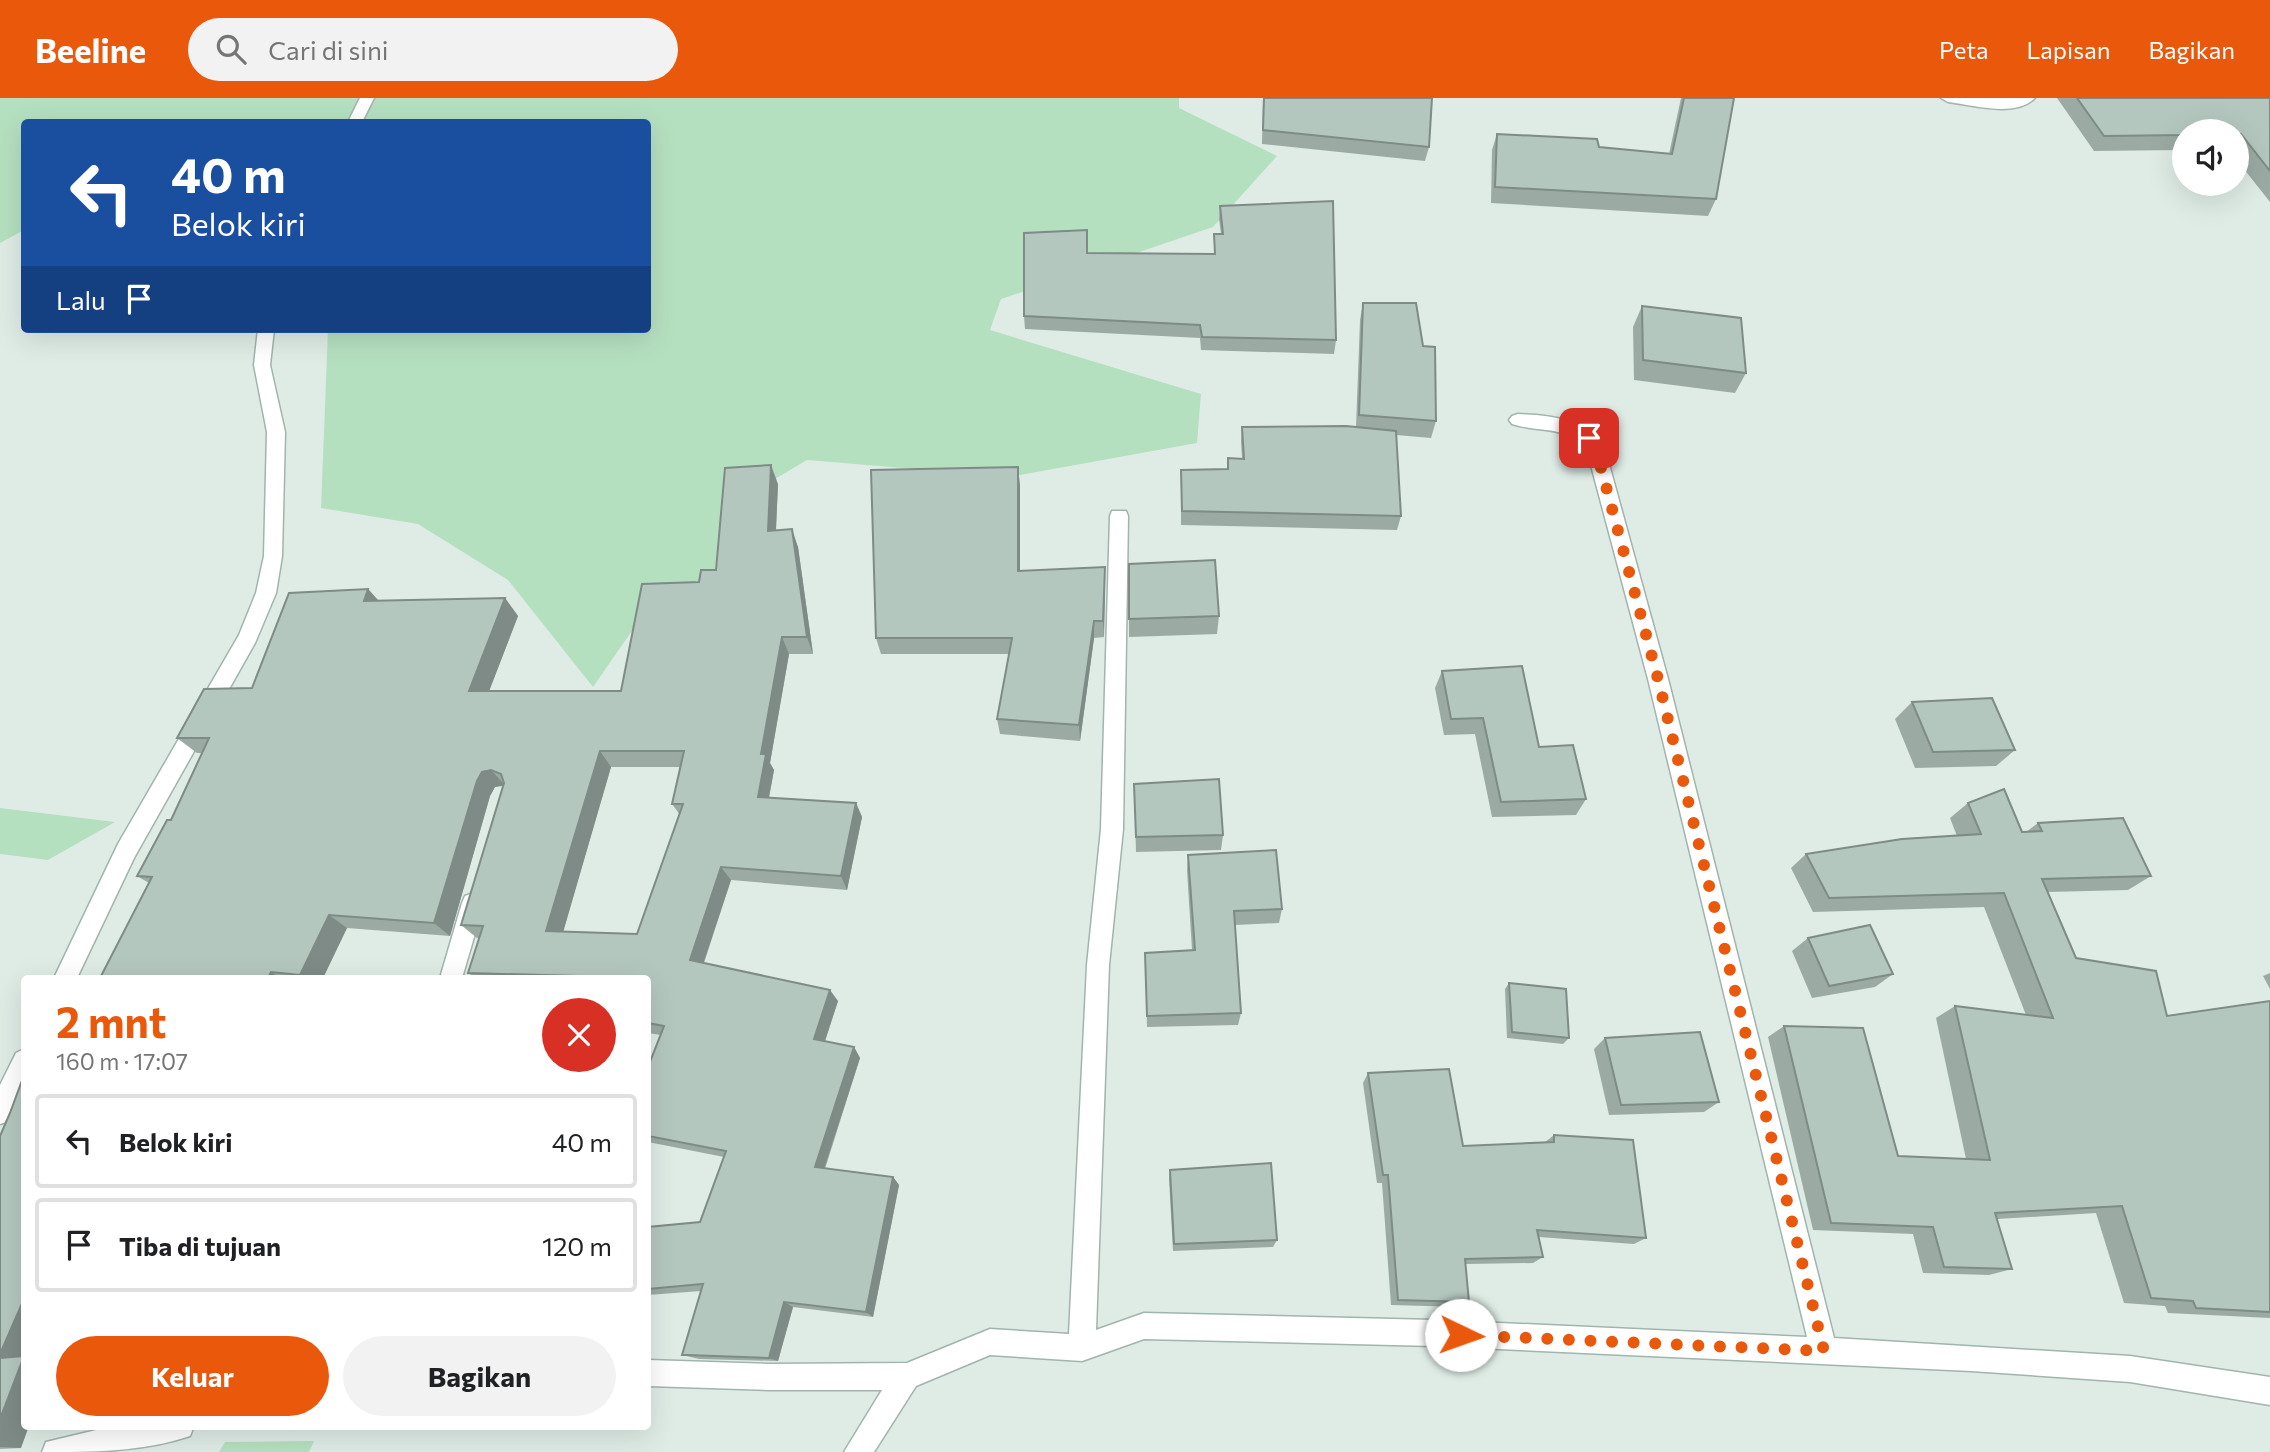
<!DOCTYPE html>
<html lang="id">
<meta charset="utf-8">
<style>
body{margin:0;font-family:Commissioner,sans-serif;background:#f2f2f2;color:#202124;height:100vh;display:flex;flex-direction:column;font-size:26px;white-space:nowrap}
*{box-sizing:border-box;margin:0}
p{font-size:23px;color:#757577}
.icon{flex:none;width:38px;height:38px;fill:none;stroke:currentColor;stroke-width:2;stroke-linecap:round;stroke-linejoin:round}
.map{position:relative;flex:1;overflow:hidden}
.sheet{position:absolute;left:21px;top:877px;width:630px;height:455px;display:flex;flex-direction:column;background:#fff;border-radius:7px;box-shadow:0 7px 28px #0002}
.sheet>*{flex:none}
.top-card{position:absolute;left:21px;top:21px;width:630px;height:214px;border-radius:7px;box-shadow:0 7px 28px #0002;background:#1a4fa0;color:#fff;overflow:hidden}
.fabs{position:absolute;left:2172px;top:21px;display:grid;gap:14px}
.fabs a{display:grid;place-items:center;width:77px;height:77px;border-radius:50%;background:#fff;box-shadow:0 7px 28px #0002;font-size:35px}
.pin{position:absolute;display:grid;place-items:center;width:60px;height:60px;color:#fff;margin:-30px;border-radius:14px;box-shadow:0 4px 10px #0006}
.me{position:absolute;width:77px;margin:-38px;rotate:93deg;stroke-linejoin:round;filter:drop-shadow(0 0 5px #0008)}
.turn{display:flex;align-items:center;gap:24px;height:147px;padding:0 35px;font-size:32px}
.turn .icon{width:91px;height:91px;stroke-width:2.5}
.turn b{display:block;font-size:49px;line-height:60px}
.then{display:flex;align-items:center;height:66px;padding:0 35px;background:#0003;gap:14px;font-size:26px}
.round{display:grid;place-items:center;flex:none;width:74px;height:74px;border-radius:37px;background:#f2f2f2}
.summary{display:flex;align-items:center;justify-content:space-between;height:119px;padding:0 35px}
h1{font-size:42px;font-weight:700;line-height:52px;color:#ea580c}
.action{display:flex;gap:14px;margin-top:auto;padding:14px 35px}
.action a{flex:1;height:80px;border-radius:42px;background:#ea580c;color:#fff;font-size:28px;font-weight:700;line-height:80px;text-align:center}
.action a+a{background:#f2f2f2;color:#202124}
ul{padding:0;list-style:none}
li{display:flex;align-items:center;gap:21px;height:94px;margin:0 14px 10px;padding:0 21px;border:4px solid #e0e0e0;border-radius:7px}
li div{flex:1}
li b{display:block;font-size:26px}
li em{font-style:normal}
header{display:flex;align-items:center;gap:42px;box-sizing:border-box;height:98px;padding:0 35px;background:#ea580c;color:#fff}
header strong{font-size:33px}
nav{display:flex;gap:38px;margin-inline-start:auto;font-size:24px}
.search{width:490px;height:63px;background:#f2f2f2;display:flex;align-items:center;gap:18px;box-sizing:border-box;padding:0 24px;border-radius:38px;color:#757577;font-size:26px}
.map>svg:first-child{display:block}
</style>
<header>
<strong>Beeline</strong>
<div class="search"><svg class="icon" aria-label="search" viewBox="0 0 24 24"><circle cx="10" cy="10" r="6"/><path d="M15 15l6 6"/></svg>Cari di sini</div>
<nav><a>Peta</a><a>Lapisan</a><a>Bagikan</a></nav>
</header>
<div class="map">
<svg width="2270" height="1354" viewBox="0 0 2270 1354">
<rect width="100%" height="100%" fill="#dfece6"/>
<g fill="#b5e0c0">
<path d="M0,0H1179V10L1277,58L1213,129L1001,201L990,232L1201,296L1197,345L1009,379L807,362L728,409L737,465L652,504L593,589L508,482L418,426L321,410L328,231H648V24H24V132L0,145Z"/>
<path d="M0,710L115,724L48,762L0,756Z"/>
<path d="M314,1343L309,1354H219L225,1344Z"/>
</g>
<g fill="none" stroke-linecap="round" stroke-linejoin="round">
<defs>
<g id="minor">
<path d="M360,0H374L362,24H348Z"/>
<path d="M1941,0H2035C2015,20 1973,7 1948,4Z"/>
<path d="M258,231H274L270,267L285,334L282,458L276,495L255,545L134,760L77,880H54L118,746L239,537L256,495L264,458L267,334L254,267Z"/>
<path d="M1518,316C1555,318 1586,320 1606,355L1668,581L1834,1240L2130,1258L2270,1279V1307L2130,1284L1971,1273L1434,1248L1144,1241L1082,1263L990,1257L916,1288L874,1354H844L882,1292H768L648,1288V1262L768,1266L907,1265L990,1231L1069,1236L1087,867L1101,731L1110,418L1112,413H1126L1128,418L1123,731L1109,867L1096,1232L1144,1215L1434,1222L1807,1239L1648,581L1588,356C1568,325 1542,336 1512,326L1509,322L1512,318Z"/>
<path d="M473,795L481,798L484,805L462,880H440L462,805L465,798Z"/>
<path d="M24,951V988L9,1023L0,1026V987L16,955Z"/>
<path d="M113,1328H194L190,1338C143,1354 92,1354 42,1354L46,1344Z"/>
</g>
</defs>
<use href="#minor" stroke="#a1b4ad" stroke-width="3"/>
<use href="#minor" fill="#fff" fill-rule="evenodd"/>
</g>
<g fill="#9baba4" fill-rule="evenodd">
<path d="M1263,0H1432L1429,49L1425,63L1262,46Z"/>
<path d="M1681,0H1734L1716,101L1708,118L1491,105L1492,52L1497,36L1599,49L1669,56Z"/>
<path d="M2057,0H2270V104L2236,61V33H2184V52L2094,53Z"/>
<path d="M1220,108L1336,242L1334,256L1201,252L1200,240L1025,231L1024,218L1088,155L1214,156V136H1221L1219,121Z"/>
<path d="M1363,205L1436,323L1431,340L1396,337L1401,418L1397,432L1181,427V372L1227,371L1228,360L1242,361L1241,343L1242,329H1356L1360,222Z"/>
<path d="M1642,208L1746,275L1735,295L1634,282L1633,229Z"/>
<path d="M778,386L776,433L798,449L813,556H789L770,665L774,672L769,700L856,705L862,719L847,792L731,782L704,865L838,903L825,943L854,949L860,960L825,1071L893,1079L899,1087L873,1219L793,1209L778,1263L699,1261L682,1257L701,1193L648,1197V1129L700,1124L724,1059L648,1044V969L661,937L648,935V880H476L468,875L479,840H477L461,827L503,688L495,689L490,698L450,838L347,830L323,880H100L149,785L137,778L171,722L202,655H197L177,640L252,590L368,491L379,503L505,500L518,518L489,593H621L699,484L716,472ZM611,669H680L672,706L680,717L637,836L563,833Z"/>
<path d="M1020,387V473L1105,469L1104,539L1094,540L1080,643L1000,636L997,621L1009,556H881L876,540Z"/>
<path d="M1129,466L1219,518L1217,536L1129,539Z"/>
<path d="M1442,573L1539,649L1586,701L1576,717L1492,719L1475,636L1444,637L1435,590Z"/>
<path d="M1912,604L2015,652L1996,668L1915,670L1895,621Z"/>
<path d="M1134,686L1223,737L1221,752L1136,754Z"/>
<path d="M1968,705L2022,734H2026L2038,725L2151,778L2128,792L2048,794L2076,860L2167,918L2270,903V1220L2168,1215L2165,1208L2124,1205L2096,1115L1997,1121L2012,1171L1989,1177L1923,1175L1913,1136L1813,1132L1768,939L1784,928L1898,1058L1966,1061L1936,920L1955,908L2026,917L1984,809L1813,814L1791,770L1806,756L1957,738L1950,720Z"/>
<path d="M1188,757L1282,811L1279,825L1235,827L1241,915L1238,927L1147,929L1145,855L1192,852L1187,772Z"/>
<path d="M1808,840L1893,876L1875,889L1812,900L1792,853Z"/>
<path d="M2270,875V891L2263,878Z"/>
<path d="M1509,885L1569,940L1563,946L1507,940L1505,891Z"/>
<path d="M1605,940L1719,1004L1704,1014L1609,1017L1594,951Z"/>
<path d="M1368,975L1463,1048L1544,1045L1554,1037L1646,1140L1634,1146L1539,1139L1543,1159L1533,1165L1465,1166L1469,1204L1461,1209L1391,1207L1382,1085H1377L1363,985Z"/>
<path d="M10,1015L21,1350L0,1351V1038Z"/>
<path d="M1170,1072L1277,1142L1273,1149L1173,1153L1169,1080Z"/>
</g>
<g fill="#7e8b86">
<path d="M771,367L778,386L775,451L768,433Z"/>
<path d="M1018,369L1020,387V490L1018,473Z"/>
<path d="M792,431L798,449L813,556L807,539Z"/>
<path d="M1105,469V486L1104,539L1103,523Z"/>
<path d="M368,491L383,508L364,503Z"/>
<path d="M505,500L518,518L483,609L469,593Z"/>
<path d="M1094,523V540L1080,643L1079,627Z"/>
<path d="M782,539L789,556L770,665L774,672L766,714L758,699L761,656Z"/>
<path d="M600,653L611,669L560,845L546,833Z"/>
<path d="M491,672L505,687L495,689L490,698L450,838L434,825L477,683L482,674Z"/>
<path d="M856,705L862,719L847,792L841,778Z"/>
<path d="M721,769L731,782L700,875L690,862Z"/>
<path d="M329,817L347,830L323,880H305L300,877Z"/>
<path d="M271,874L281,880H268Z"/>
<path d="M830,892L838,903L822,952L814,941Z"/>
<path d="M854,949L860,960L822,1077L815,1069Z"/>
<path d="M893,1079L899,1087L873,1219L866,1214Z"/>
<path d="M24,1201V1328H29L21,1350L0,1349V1256Z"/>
<path d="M784,1204L793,1209L778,1263L769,1260Z"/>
</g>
<g fill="#b4c7bf" stroke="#7e8b86" stroke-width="2" fill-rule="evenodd">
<path d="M1264,0H1432L1429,49L1263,32Z"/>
<path d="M1684,0H1734L1716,101L1495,89L1497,36L1597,41L1599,49L1672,56Z"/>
<path d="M2077,0H2270V73L2241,36H2236V33H2184V37L2104,38Z"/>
<path d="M1333,103L1336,242L1202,239L1200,227L1024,218V135L1087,132V155L1215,156L1214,136H1223L1220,108Z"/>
<path d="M1363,205H1416L1423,248L1435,249L1436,323L1359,317Z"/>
<path d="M1642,208L1741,220L1746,275L1643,262Z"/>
<path d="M1346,328L1396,333L1401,418L1182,413L1181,372L1228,371V360L1244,361L1242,329Z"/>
<path d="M771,367L768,433L792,431L807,539H782L761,656H766L758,699L856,705L841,778L721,769L690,862L830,892L814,941L854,949L815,1069L893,1079L866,1214L784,1204L769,1260L687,1257H682L703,1186L648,1191V1129L700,1124L726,1053L648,1038V969L664,928L648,925V880L468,875L483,828L461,827L504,685L501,676L491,672L482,674L477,683L434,825L329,817L300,877L271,874L268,880H100L152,779L137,778L167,722H171L209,640H177L204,591L252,590L289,495L368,491L364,503L505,500L469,593H621L642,486L699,484L701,472H716L725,370ZM600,653H684L672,706H683L637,836L546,833Z"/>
<path d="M1018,369V473L1105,469L1103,523H1094L1079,627L997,621L1012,540H876L871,372Z"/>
<path d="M1215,462L1219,518L1129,521V466Z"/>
<path d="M1522,568L1539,649L1573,647L1586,701L1501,704L1483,620L1451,621L1442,573Z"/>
<path d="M1992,600L2015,652L1933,654L1912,604Z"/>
<path d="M1219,681L1223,737L1136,739L1134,686Z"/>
<path d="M2004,691L2022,734L2042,733L2038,725L2123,720L2151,778L2042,781L2076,860L2156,873L2167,918L2270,903V1214L2196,1210L2193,1203L2151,1200L2122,1108L1995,1115L2012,1171L1944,1169L1933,1129L1831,1125L1784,928L1863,930L1898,1058L1990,1062L1955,908L2053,920L2004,795L1829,800L1806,756L1902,741L1981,736L1968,705Z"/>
<path d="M1276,752L1282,811L1234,813L1241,915L1147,918L1145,855L1195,852L1188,757Z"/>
<path d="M1870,827L1893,876L1829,888L1808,840Z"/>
<path d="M1509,885L1566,891L1569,940L1512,934Z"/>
<path d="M1700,934L1719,1004L1621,1007L1605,940Z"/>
<path d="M1449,971L1463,1048L1554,1044V1037L1633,1042L1646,1140L1537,1132L1543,1159L1465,1161L1469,1204L1398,1202L1388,1077H1383L1368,975Z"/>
<path d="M24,977V1201L0,1256V1038L10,1015Z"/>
<path d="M1271,1065L1277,1142L1174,1146L1170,1072Z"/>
<path d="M24,1258L0,1321V1260Z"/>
</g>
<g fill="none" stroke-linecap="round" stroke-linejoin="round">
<path stroke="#ea580c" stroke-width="12" stroke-dasharray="0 21.6" d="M1461,1237L1824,1253L1658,581L1597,355L1589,340"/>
</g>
</svg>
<div class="fabs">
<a><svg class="icon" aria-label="sound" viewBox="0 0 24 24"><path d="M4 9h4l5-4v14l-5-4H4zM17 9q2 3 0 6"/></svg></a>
</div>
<div class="pin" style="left:1589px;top:340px;background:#d93025"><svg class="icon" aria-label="arrive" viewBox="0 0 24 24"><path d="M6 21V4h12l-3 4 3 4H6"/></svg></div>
<svg class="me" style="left:1461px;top:1237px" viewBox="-20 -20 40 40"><circle r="19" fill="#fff"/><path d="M0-13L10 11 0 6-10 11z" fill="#ea580c"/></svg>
<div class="top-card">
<div class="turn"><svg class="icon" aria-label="left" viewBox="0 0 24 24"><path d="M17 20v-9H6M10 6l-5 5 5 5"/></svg><div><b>40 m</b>Belok kiri</div></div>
<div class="then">Lalu<svg class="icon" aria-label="arrive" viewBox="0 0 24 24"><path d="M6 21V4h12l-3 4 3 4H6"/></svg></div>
</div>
<section class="sheet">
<div class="summary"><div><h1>2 mnt</h1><p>160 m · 17:07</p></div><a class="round" style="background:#d93025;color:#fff"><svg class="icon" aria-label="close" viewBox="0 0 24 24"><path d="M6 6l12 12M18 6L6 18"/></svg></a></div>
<ul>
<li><svg class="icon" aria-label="left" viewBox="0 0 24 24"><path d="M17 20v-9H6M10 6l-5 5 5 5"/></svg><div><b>Belok kiri</b></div><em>40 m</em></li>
<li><svg class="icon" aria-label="arrive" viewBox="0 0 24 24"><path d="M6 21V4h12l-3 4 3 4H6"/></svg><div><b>Tiba di tujuan</b></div><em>120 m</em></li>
</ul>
<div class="action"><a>Keluar</a><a>Bagikan</a></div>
</section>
</div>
